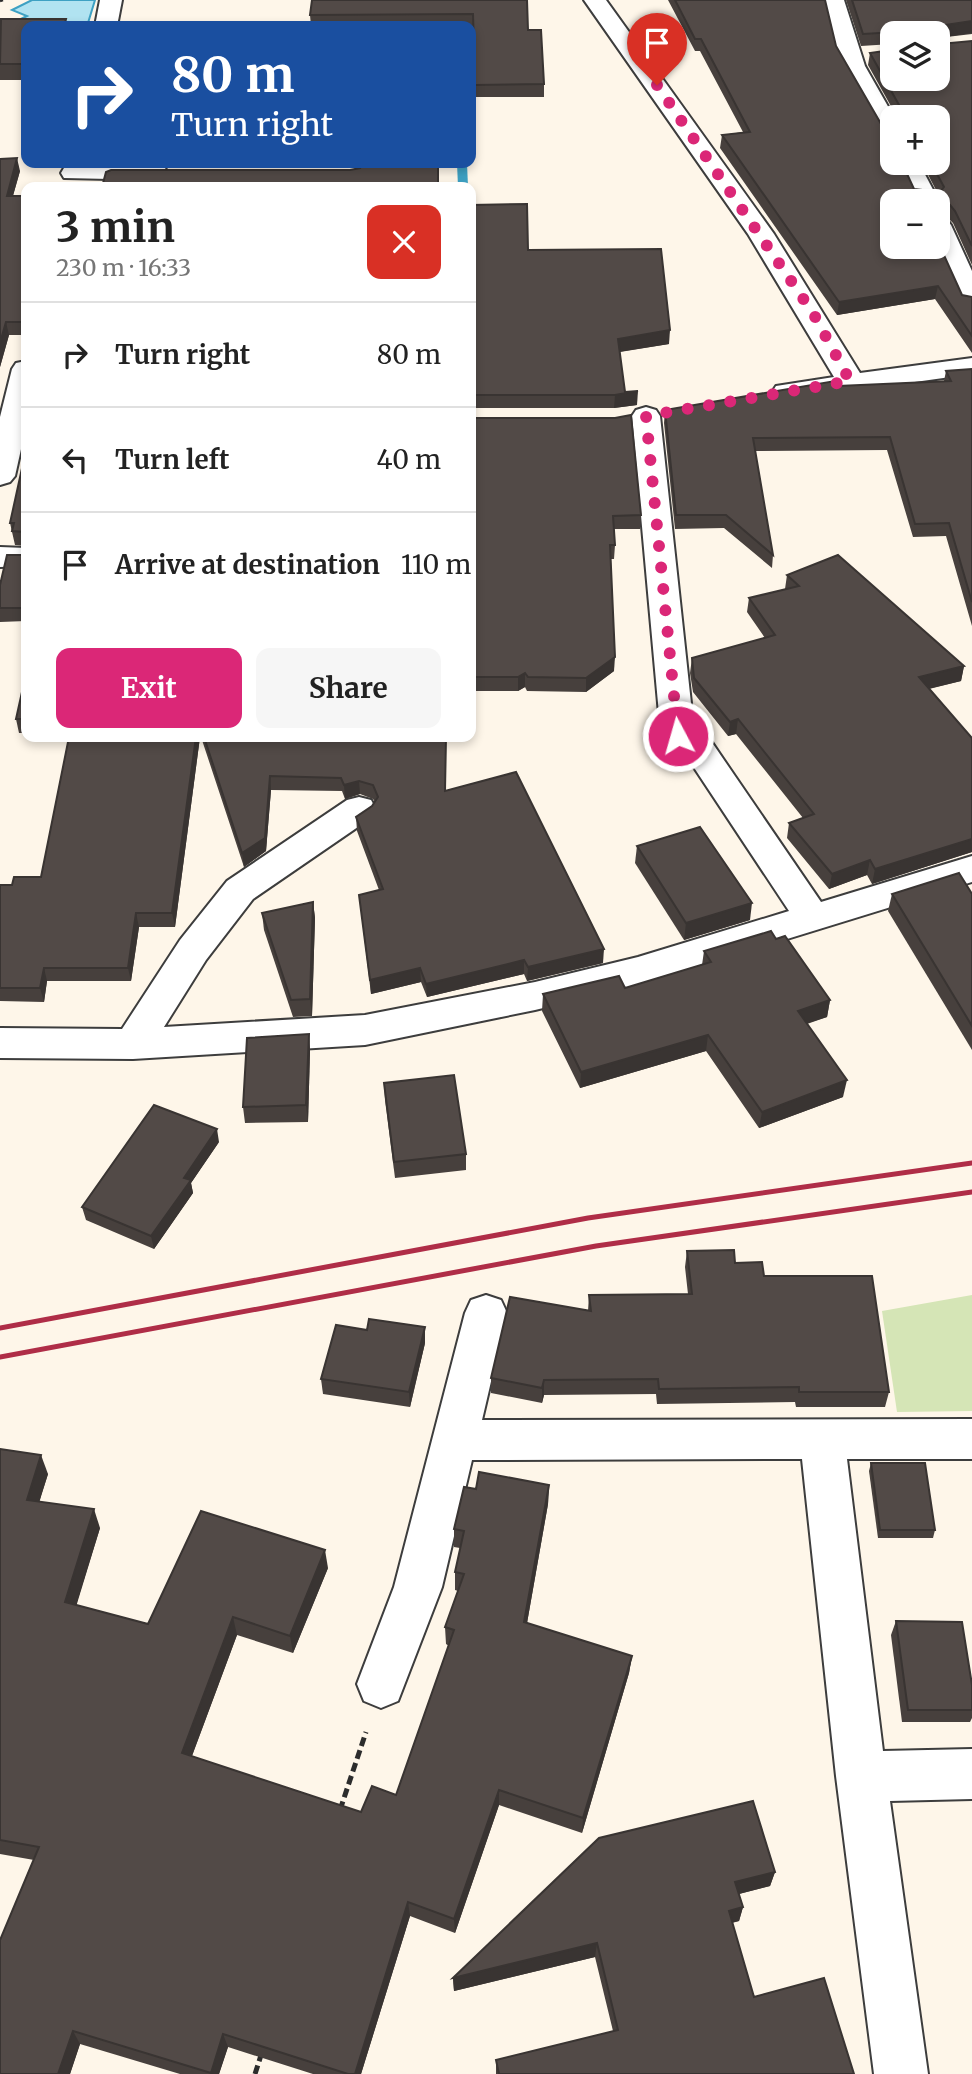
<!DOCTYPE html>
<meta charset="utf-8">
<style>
body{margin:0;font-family:Merriweather,serif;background:#f6f6f6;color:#222;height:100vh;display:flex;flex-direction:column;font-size:26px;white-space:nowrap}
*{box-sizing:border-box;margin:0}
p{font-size:23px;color:#767676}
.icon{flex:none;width:38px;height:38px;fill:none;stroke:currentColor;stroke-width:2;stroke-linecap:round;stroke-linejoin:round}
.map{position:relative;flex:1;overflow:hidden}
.panel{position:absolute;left:21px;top:182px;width:455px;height:560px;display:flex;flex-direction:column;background:#fff;border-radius:14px;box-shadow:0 4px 10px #0003}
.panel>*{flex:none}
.banner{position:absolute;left:21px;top:21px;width:455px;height:147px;border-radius:14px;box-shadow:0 4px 10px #0003;background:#1a4fa0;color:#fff;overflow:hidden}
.buttons{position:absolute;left:880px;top:21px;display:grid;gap:14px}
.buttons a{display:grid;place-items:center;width:70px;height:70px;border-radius:14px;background:#fff;box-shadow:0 4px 10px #0003;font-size:35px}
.pin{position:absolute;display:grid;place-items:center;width:60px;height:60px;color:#fff;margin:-72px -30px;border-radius:50% 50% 50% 0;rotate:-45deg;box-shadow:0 0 7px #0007}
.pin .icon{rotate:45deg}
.me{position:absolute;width:77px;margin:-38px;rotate:354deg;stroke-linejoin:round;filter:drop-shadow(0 0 5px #0008)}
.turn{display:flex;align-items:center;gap:24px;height:147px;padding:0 35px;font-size:32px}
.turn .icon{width:91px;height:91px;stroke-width:2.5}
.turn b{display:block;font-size:49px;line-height:60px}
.round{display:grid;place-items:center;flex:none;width:74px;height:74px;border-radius:14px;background:#f6f6f6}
.headline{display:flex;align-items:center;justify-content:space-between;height:119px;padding:0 35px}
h1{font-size:42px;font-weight:700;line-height:52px}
.primary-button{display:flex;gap:14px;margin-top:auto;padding:14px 35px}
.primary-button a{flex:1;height:80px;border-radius:14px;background:#db2777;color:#fff;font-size:28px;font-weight:700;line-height:80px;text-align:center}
.primary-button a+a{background:#f6f6f6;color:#222}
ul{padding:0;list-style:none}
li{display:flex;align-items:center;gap:21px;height:105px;padding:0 35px;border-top:2px solid #e0e0e0}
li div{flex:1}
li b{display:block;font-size:26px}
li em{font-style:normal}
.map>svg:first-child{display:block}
</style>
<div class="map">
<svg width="972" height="2074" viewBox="0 0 972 2074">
<rect width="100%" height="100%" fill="#fef6e9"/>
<path fill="#d5e5b6" d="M972,1295V1411L897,1412L882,1311Z"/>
<path fill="#b1e3f1" stroke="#3ea1c3" stroke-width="2" d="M32,0H95L88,23H67L66,26L0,29L27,16L12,10Z"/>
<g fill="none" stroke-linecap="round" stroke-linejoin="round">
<path fill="#3ea1c3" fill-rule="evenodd" d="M457,163H467L468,187H458Z"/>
<defs>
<g id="minor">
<path d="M100,0H122L117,26H95Z"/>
<path d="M584,0H606L774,234L860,373L972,358V374L786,400L776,398L772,392L776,386L834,377L748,234Z"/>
<path d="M822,0H844L865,66L894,117L892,141L883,139L880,134L841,66Z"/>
<path d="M895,163H919L939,201L938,202L914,201Z"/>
<path d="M73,166H156L165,168L168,173L165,178L156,180L64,178L61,173L64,168Z"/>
<path d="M938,217L947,220L951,225L972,271V309L962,307L959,301L935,247H938Z"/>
<path d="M26,361V427L15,476L10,482L0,485V417L12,369L16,363Z"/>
<path d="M646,407L656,410L660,416L694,731L711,741L821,902L972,856V882L638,985L535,1010L365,1045L133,1059L0,1058V1028L122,1029L180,940L227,881L347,800L359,797L371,800L376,809L371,818L253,899L206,960L164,1027L365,1015L535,982L638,957L789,911L687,757L666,744L661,736L632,416L636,410Z"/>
<path d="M0,547L26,548V566L0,567Z"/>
<path d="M486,1295L501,1300L507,1313L482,1420L972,1419V1459H847L883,1751L972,1749V1799L890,1801L928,2074H874L836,1776L802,1459L472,1460L442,1587L398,1701L381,1708L364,1701L357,1684L394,1587L465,1313L471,1300Z"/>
</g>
</defs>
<use href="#minor" stroke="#3d3d3d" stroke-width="4"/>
<path stroke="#2c2c2c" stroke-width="2.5" stroke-dasharray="4.5 2.5" stroke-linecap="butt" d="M0,1L3,0"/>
<g stroke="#2c2c2c" stroke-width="5" stroke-dasharray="9 4.5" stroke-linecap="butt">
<path d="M340,1810L366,1732"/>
<path d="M255,2074L262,2052"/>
</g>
<use href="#minor" fill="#fff" fill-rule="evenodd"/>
<g stroke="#af2d47" stroke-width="5">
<path d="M0,1328L588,1218L972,1163"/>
<path d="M0,1357L596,1246L972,1192"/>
</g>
</g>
<g fill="#47403d">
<path d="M527,0L528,30L544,84V97H475L474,26H311L310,15Z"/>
<path d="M668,0H825L836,46L892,163L914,189L937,192L922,163H938L897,117L868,65L870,53L972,41V265L953,223L948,218L892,201L962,295L972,297V353L935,299L837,315L720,148L722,135L743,132L700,51H695Z"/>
<path d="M846,0H972V34L938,38V33H892V44L861,46Z"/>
<path d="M66,19L67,26H26V80H0V21Z"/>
<path d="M0,159L20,171L13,196H26V335H9L0,367Z"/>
<path d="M117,163H439L350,170L360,168L361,166L351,163Z"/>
<path d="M471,205L528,250L669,344L620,352L625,392L637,405L614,408H471Z"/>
<path d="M972,369V626L946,536L913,537L887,450L755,451L773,555L772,568L724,528L675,529L664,423L665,410L838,386L944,381L946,371Z"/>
<path d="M471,418L641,515L640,529H614L615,545L614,559H611L614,671L586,692L527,691L525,687L518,691H471Z"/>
<path d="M26,450V621L0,622V585L26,552V546L15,545L10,523Z"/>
<path d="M787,575L964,666L961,681L929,689L972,738V852L872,884L867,875L829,889L787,838L789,823L803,818L736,734L728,736L693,692L690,673L692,658L765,638L747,612L749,598L785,589Z"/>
<path d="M26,674V733H19L16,719Z"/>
<path d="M200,737L175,927H139L131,981H47L44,1002L0,1001V885H12L41,877Z"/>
<path d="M201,737H446V791L603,963L527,981L524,974L427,997L421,982L371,994L359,895L379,890L357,831L356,817L372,806L375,802L373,799L360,794L345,799L342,791L271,790L266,851L244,867Z"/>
<path d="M637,846L750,920L684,940L635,863Z"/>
<path d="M892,894H972V1050L888,911Z"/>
<path d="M313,902L315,918L312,1016L293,1017L264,930L262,913Z"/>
<path d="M776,939L830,1000L827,1017L807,1024L843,1097L759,1128L706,1051L580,1088L542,1011L543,994L625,988L702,965L704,951Z"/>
<path d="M309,1034L310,1051L308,1122L245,1123L243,1107Z"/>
<path d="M384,1083L466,1154V1170L395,1178L385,1100Z"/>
<path d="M219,1142L191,1183L193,1193L154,1249L86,1220L82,1207Z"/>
<path d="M687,1251L735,1263L764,1276L889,1392L885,1407H796L795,1402L657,1404L656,1394L544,1395L542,1403L491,1393V1378L588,1311L589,1295L688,1294L685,1267Z"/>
<path d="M425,1343L410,1407L323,1394L321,1379Z"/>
<path d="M0,1449L48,1474L39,1502L100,1528L76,1605L148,1624L328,1568L293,1653L237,1635L192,1756L361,1812L396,1795L449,1646L446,1644L445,1627L458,1591L455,1590V1572L460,1548L454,1547V1529L476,1489L549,1485L548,1504L527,1623L632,1656L629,1673L582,1833L499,1805L455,1933L410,1916L361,2074H313L228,2047L219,2074H180L80,2044L70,2074L34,1860L0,1854Z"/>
<path d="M871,1463L935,1530L933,1538H878L869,1471Z"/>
<path d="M896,1621L972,1685V1718L970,1722H902L891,1635Z"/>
<path d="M775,1872L770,1886L739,1894L743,1907L739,1921L732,1923L754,1997L854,2074H496V2060L613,2031L595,1957L454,1991L453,1978Z"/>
</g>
<g fill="#393432">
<path d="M972,21V33L938,38V26Z"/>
<path d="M17,158L20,171L9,209L7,196Z"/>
<path d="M938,286L935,299L837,315L839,302Z"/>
<path d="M6,322L9,335L0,367V343Z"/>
<path d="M670,330L669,344L618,352V339Z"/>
<path d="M638,391L637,405L614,408L615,395Z"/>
<path d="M615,657L614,671L586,692V678Z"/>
<path d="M964,666L961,681L915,692L919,677Z"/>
<path d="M525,673V687L518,691V677Z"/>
<path d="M738,719L736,734L728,736L730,722Z"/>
<path d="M196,737H200L175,927L172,913Z"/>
<path d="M270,776L271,790L266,851L244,867L242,853Z"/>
<path d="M359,781L360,794L345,799L344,785Z"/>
<path d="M972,839V852L872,884L875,869Z"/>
<path d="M870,860L867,875L829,889L832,874Z"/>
<path d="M313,902L315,918L312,1016L310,999Z"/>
<path d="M752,903L750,920L684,940L686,923Z"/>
<path d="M136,913L139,927L131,981L128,968Z"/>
<path d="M604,949L603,963L527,981L528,967Z"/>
<path d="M524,960V974L427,997L426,984Z"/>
<path d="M44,968L47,981L44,1002L40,988Z"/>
<path d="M420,968L421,982L371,994L370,980Z"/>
<path d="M830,1000L827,1017L795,1027L798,1011Z"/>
<path d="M309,1034L310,1051L308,1122L306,1105Z"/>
<path d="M708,1035L706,1051L580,1088L581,1072Z"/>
<path d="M847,1080L843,1097L759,1128L762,1112Z"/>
<path d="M217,1129L219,1142L191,1183L193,1193L154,1249L151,1236L184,1178Z"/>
<path d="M425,1327V1343L410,1407L409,1392Z"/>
<path d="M544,1380V1395L542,1403V1388Z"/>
<path d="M41,1455L48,1474L34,1519L27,1500Z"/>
<path d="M549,1485L548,1504L524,1640V1622Z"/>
<path d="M94,1509L100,1528L72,1620L65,1602Z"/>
<path d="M325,1550L328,1568L293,1653L290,1636Z"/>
<path d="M233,1617L237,1635L187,1769L182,1753Z"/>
<path d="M632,1656L629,1673L582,1833L583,1818Z"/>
<path d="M499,1790V1805L455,1933L454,1919Z"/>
<path d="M775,1872L770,1886L731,1896L735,1882Z"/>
<path d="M408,1902L410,1916L361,2074H355Z"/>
<path d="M743,1907L739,1921L725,1924L729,1911Z"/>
<path d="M597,1943L595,1957L454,1991L453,1978Z"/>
<path d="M73,2031L80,2044L70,2074H58Z"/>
<path d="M223,2034L228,2047L219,2074H211V2073Z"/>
</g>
<g fill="#524a47" stroke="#393432" stroke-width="2">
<path d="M312,0H527L528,30H541L544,84L475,85L473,14L310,15Z"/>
<path d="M675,0H825L836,46L884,129L892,130V163H902L914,189L940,192L944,187L931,163H938V117H897L899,105L870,53L892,50V79H938V42L940,44L972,41V246L955,211L950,205L939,202L938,223V201H892V247H938V242L962,295L972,297V336L938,286L839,302L722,135L750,132L701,39H695Z"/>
<path d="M852,0H972V21L938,26V33H896V32L863,34Z"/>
<path d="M1,19H66L64,26H26V64H0Z"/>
<path d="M17,158L7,196H26V322H6L0,343V159Z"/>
<path d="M364,163H438V187H102L106,172L111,170H350L360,168Z"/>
<path d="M527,204L528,250L661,249L670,330L618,339L625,392L638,391L615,395H471V205Z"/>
<path d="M972,369V602L949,523L915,524L890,437L753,438L773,555L726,515H676L665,410L835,381L838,386L951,381L946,371Z"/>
<path d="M631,415L641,515L613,516L615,545H610L615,657L586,678L528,677L525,673L518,677H471V418H615Z"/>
<path d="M26,450V608H0V585L7,555H23L26,552L25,532L12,531L14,523H10Z"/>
<path d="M838,555L964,666L919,677L972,738V839L875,869L870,860L832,874L789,823L814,814L738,719L730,722L694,678L692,658L775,635L749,598L799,586L787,575Z"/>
<path d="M26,674V719H16Z"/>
<path d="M69,737H196L172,913H136L128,968H44L40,988H0V885H12L14,877H41Z"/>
<path d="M204,737H446L445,791L516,772L604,949L528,967L524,960L426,984L420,968L370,980L359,895L383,889L356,817L372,806L378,797L373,785L359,781L344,785L341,778L270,776L265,838L242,853Z"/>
<path d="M700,827L752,903L686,923L637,846Z"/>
<path d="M959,873L972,894V1026L892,894Z"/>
<path d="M313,902L310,999L291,1000L262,913Z"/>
<path d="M771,931L776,939L785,936L830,1000L798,1011L847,1080L762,1112L708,1035L581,1072L543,994L619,976L625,988L711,962L704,951Z"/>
<path d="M309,1034L306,1105L243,1107L247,1038Z"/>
<path d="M454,1075L466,1154L394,1162L384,1083Z"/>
<path d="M154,1105L217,1129L184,1178L191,1180L151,1236L82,1207Z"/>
<path d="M734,1250L735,1263L762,1262L764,1276H872L889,1392H799V1387L659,1389L658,1379L544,1380L542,1388L491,1378L510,1297L591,1311L589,1295L692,1294L687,1251Z"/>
<path d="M369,1319L425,1327L409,1392L321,1379L336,1325L367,1330Z"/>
<path d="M0,1449L41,1455L27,1500L94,1509L65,1602L148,1624L201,1511L325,1550L290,1636L233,1617L182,1753L361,1812L372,1786L396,1795L454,1630L445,1627L464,1574L455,1572L464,1531L454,1529L464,1487L476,1489L479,1472L549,1485L524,1622L632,1656L583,1818L499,1790L454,1919L408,1902L355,2074H348L223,2034L211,2073L73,2031L58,2074H0V1940L39,1847L0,1840Z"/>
<path d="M871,1463H925L935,1530H880Z"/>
<path d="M896,1621L962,1622L972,1685V1710H908Z"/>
<path d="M753,1801L775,1872L735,1882L743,1907L729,1911L754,1997L824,1978L854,2074H499L496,2060L618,2030L597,1943L453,1978L599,1838Z"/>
</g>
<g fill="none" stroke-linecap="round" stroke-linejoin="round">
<path stroke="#db2777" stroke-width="12" stroke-dasharray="0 21.6" d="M657,85L813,313L850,381L646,416L678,736"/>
</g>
</svg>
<div class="buttons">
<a><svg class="icon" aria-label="layers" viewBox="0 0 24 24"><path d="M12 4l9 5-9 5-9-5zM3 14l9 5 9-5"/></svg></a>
<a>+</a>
<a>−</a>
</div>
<div class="pin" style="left:657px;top:85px;background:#d93025"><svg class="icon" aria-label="arrive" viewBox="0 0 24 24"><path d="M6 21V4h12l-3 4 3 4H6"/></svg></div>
<svg class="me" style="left:678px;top:736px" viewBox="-20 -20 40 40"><circle r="17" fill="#db2777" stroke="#fff" stroke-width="3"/><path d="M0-11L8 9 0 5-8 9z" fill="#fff"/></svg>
<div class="banner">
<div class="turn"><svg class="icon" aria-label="right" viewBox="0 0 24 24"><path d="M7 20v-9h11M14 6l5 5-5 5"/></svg><div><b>80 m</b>Turn right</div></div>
</div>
<section class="panel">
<div class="headline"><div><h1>3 min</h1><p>230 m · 16:33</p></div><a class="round" style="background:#d93025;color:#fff"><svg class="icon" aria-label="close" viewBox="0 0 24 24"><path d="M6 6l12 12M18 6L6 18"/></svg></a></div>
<ul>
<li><svg class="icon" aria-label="right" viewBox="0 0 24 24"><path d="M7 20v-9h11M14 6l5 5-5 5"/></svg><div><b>Turn right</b></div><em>80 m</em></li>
<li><svg class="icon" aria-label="left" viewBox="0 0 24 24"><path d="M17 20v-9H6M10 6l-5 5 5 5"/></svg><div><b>Turn left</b></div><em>40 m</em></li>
<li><svg class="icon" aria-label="arrive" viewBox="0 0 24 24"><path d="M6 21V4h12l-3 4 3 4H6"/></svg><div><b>Arrive at destination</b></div><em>110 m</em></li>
</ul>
<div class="primary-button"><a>Exit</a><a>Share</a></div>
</section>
</div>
